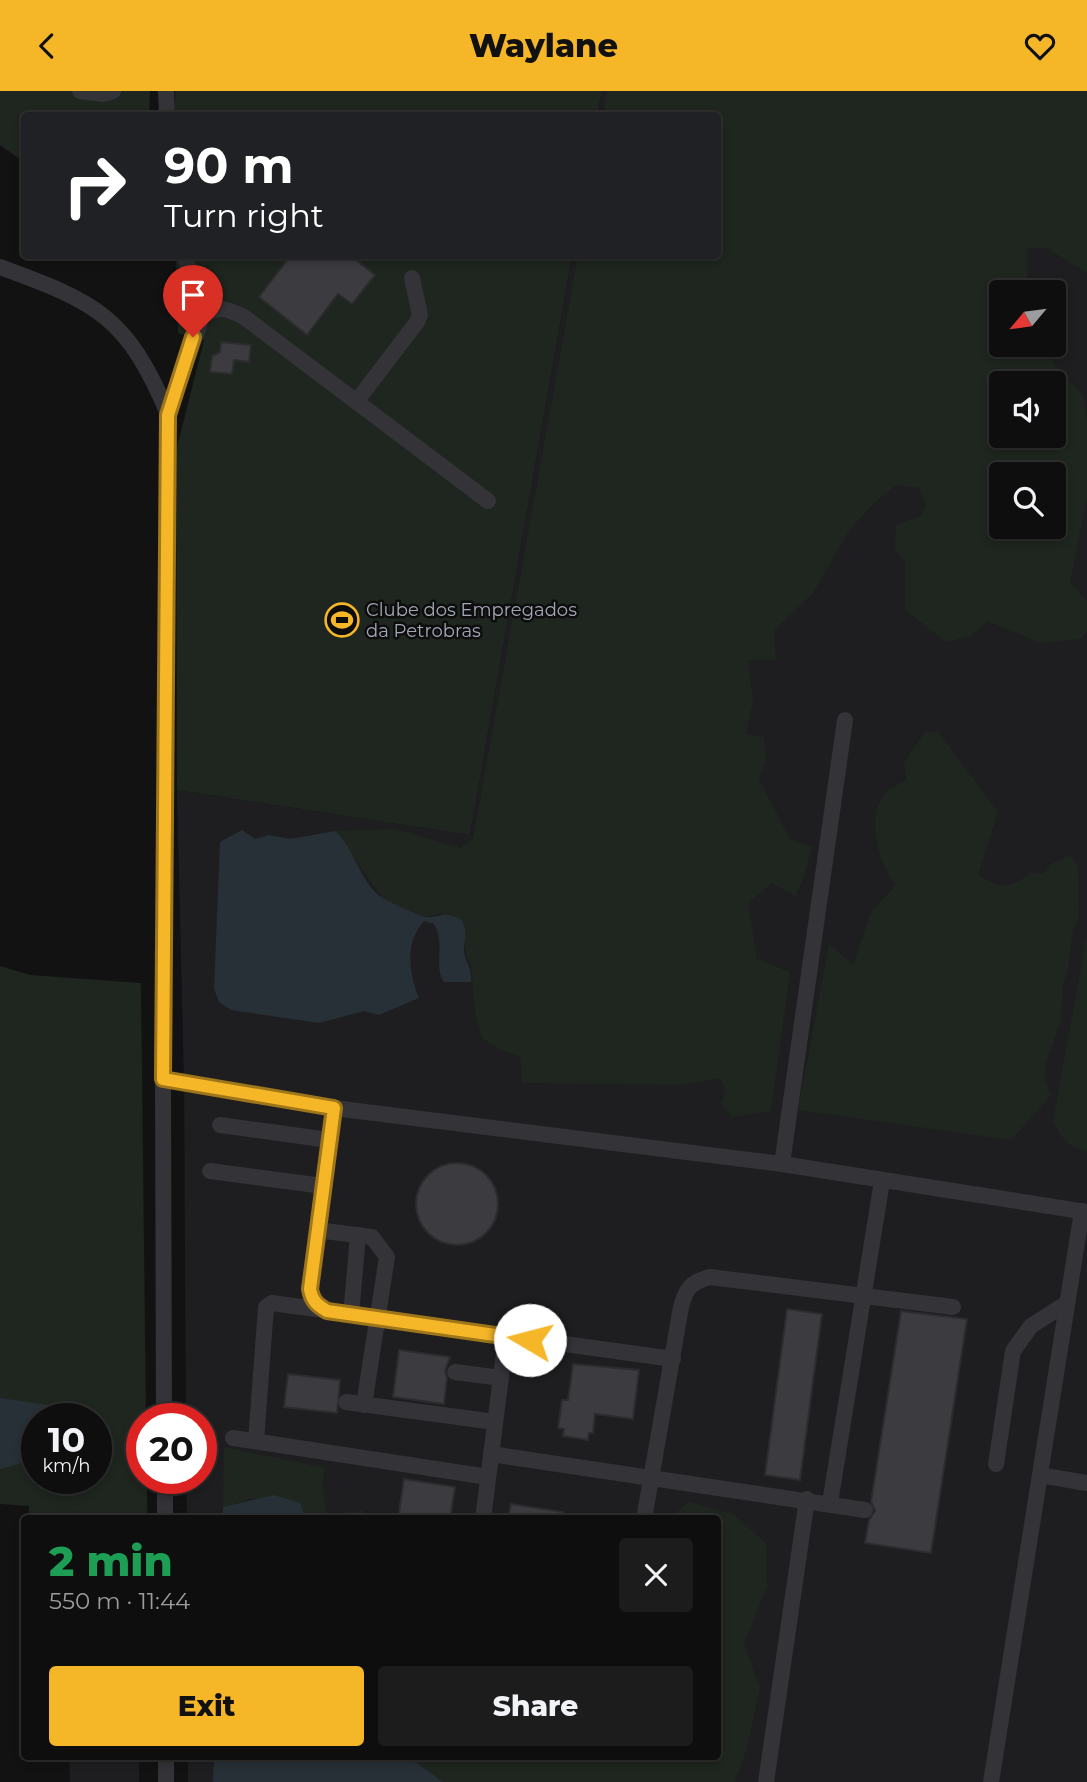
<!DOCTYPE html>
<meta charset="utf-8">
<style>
body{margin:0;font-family:Montserrat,sans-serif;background:#1c1c1c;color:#f1f3f6;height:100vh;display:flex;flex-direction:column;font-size:26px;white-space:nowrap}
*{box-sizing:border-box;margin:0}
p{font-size:23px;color:#9b9c9e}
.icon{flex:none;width:38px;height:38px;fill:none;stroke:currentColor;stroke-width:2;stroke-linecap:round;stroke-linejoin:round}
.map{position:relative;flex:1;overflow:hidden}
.details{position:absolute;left:21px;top:1424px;width:700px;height:245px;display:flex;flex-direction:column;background:#0e0e0e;border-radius:7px;box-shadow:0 4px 10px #0003,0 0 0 2px #2e2e2e}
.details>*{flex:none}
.banner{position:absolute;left:21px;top:21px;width:700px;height:147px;border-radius:7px;box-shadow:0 4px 10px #0003,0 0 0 2px #2e2e2e;background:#202124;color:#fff;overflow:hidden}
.needle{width:46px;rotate:241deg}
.controls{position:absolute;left:989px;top:189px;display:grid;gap:14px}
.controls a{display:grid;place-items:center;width:77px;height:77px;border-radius:7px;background:#0e0e0e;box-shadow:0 4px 10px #0003,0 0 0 2px #2e2e2e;font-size:35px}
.speed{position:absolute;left:21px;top:1312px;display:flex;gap:14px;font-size:35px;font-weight:700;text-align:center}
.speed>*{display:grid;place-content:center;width:91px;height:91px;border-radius:50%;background:#0e0e0e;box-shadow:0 4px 10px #0003,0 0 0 2px #2e2e2e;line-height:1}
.speed small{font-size:18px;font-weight:400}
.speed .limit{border:10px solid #d22;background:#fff;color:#111}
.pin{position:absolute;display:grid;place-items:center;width:60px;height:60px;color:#fff;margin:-72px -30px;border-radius:50% 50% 50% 0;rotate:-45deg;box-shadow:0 0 7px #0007}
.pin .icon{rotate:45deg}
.me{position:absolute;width:77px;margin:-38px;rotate:278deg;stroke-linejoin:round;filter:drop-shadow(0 0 5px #0008)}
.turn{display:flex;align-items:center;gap:24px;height:147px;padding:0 28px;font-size:32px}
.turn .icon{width:91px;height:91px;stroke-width:2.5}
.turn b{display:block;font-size:49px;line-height:60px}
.round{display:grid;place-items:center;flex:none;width:74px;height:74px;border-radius:7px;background:#1c1c1c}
.headline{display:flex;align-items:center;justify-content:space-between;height:119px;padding:0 28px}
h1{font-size:42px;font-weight:800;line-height:52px;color:#1e9e55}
.button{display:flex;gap:14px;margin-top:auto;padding:14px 28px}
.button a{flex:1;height:80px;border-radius:7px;background:#f5b628;color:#111;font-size:28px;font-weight:800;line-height:80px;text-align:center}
.button a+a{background:#1c1c1c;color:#f1f3f6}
header{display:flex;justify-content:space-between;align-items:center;height:91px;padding:0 28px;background:#f5b628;color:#111;font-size:32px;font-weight:800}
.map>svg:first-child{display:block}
</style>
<header><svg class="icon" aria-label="back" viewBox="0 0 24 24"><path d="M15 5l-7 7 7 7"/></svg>Waylane<svg class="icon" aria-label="heart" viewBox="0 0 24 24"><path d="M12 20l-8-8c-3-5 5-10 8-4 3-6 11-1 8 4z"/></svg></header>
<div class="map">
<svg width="1087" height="1691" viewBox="0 0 1087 1691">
<rect width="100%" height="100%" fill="#121213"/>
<g fill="#1e1e20" fill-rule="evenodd">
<path d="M602,0H1087V1691H188V1666H718V1428H187L186,1388H201V1328H186L184,991L177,699L470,744L572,165L718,164V24H597ZM1001,201H1054V254H1001ZM1001,292H1054V345H1001ZM1001,383H1054V436H1001Z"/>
<path d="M69,1666H139V1691H70Z"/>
</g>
<g fill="#1e261f" fill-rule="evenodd">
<path d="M0,0H150L149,24H24V71L0,54Z"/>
<path d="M175,0H602L597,24H175Z"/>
<path d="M607,0H1087V182L1047,157H1027V201H1001V254H1045L1056,276L1084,305L1087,330V407L1070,491L1087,510V540L1081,548L1041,552L988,530L971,545L946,551L905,519V471L895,458L896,434L921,425L926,413L919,397L896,394L871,415L849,440L813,502L774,540L776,569H748L753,610L746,643L764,646L766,668L759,688L790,748L812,756L803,788L795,805L772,792L748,812L757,868L790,881L771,1020L732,1026L721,1012L726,999L719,987L683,994L522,992L520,965L503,960L483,948C474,925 473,905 472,881C471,868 462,863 466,849L441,822L424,826L384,809L335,740L395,738L460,757L473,748L578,165L718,164V24H603ZM1001,292H1054V345H1001ZM1001,383H1054V436H1001Z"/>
<path d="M176,165H572L470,744L177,699L176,360L204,249L178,242Z"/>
<path d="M925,641H938L998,721L978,784C1001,799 1011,797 1032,781L1043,783L1051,773L1070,764L1078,775L1079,827L1073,838L1068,878L1063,893L1061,929L1046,972L1045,988L1051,1004L1011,1049L798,1019L829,853L853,874L871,821L896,794C879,774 864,722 887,701C892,696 900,693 906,689L904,672Z"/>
<path d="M1087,844V1060C1068,1056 1061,1047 1053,1030Z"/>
<path d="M0,875L30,884L141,892L146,1328H142V1388H147V1428H29V1415L0,1413ZM37,1328H96V1388H37Z"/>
<path d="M224,1356L325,1377L322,1396L327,1424L364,1419L362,1428H306L300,1412L250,1408L223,1416Z"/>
<path d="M688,1411L733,1423L766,1452L767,1496L744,1552L760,1598L746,1660L735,1691H443L409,1666H718V1428H669Z"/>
</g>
<g fill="#283037">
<path d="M242,739L255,748L269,744L290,748L335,740C356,758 361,797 386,809C392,812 420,825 425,826C441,827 442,819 462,829C467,840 465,845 464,857C463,869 473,877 471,891H444C433,875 446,853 434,833L424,830C404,852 409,882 419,907L379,924L364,920L319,932L231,919L219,911L214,898L220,751Z"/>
<path d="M0,1307L62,1316L78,1328H37V1368L0,1378Z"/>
<path d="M274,1404L300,1412L306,1428H223V1416Z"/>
<path d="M214,1666H409L443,1691H213Z"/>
</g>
<g fill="#3c3c40" stroke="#2c2c2f" stroke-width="2">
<path d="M291,164H350L375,184L352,213L338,203L307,244L259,206Z"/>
<path d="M221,251L251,254L249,271L234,269L232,283L210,281L212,265L220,261Z"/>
<circle cx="457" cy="1113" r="41"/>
<path d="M787,1218L822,1223L800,1389L765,1384Z"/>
<path d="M901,1220L967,1228L931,1462L865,1452L869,1429L875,1420L871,1411Z"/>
<path d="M399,1259L450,1266L445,1280L447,1287L444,1313L393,1306Z"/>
<path d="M573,1273L639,1279L633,1328L595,1323L593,1342H589L588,1349L563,1345L564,1338L558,1337L562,1309H568Z"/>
<path d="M288,1283L340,1289L337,1322L284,1316Z"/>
<path d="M404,1388L455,1396L450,1428H398Z"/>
<path d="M511,1413L563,1421L562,1428H508Z"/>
</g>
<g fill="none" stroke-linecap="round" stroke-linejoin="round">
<g stroke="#333338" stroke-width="16">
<path d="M80,0L104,3L113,0"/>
<path d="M166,0L167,24"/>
<path d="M185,164L202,226"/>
<path d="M0,176C96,211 127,225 168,323L163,988L164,1328"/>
<path d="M356,311L417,231L420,224L412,187"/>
<path d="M168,323L202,226C218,214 226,217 244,226L488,410"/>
<path d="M163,988L334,1017L782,1073L1087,1121"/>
<path d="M334,1017L310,1198C312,1210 317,1214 327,1220L673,1268"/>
<path d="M220,1034L329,1049"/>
<path d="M782,1073L845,629"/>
<path d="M210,1080L323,1095"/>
<path d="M317,1139L372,1146L387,1166L364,1314"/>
<path d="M351,1224L358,1144"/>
<path d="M455,1281L501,1287"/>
<path d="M346,1311L495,1331"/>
<path d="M233,1347L488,1386"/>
<path d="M256,1350L266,1216L272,1212L323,1219"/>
<path d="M491,1363L865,1419"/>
<path d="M996,1373L1013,1260L1031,1235L1067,1212"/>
<path d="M1040,1384L1087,1392"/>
<path d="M165,1388V1428"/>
<path d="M830,1412L882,1090"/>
<path d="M483,1428L506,1246"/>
<path d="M644,1428L681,1216C686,1197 691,1191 710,1186L953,1216"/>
<path d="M166,1666V1691"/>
<path d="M766,1691L807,1408"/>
<path d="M991,1691L1082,1120"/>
</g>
</g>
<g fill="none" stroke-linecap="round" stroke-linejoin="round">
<defs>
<path id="route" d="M193,246L168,324L163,988L334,1017L310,1198C312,1210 317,1214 327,1220L530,1249"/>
</defs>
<use href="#route" stroke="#9f761a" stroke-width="18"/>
<use href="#route" stroke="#f5b628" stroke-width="12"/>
</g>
<defs>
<symbol id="stadium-ring" viewBox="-11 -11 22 22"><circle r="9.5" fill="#0d0d0e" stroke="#f5b628" stroke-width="1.5"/><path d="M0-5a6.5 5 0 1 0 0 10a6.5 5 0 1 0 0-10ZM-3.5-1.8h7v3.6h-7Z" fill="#f5b628"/></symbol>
</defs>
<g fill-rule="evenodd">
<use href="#stadium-ring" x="323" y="510" width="38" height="38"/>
</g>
<g text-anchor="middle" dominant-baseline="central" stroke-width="5" stroke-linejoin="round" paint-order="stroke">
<g font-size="18" fill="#a3a7b4" stroke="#0d0d0e" text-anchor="start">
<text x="366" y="519">Clube dos Empregados<tspan x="366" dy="21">da Petrobras</tspan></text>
</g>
</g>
</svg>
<div class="controls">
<a><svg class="needle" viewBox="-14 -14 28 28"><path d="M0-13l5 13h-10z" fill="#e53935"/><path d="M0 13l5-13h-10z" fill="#9b9c9e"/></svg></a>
<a><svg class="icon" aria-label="sound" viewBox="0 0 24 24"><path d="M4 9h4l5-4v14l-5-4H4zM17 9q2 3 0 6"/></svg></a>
<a><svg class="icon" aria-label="search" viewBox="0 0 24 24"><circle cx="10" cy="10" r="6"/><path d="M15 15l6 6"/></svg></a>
</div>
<div class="speed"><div>10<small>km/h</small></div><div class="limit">20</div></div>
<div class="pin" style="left:193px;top:246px;background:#d93025"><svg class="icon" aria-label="arrive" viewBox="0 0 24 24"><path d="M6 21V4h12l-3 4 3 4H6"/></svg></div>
<svg class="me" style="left:530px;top:1249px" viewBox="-20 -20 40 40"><circle r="19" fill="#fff"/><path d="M0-13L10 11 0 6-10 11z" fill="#f5b628"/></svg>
<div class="banner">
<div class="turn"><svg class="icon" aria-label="right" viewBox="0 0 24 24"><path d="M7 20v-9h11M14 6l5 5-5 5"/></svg><div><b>90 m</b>Turn right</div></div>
</div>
<section class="details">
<div class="headline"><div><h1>2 min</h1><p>550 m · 11:44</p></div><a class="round"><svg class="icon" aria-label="close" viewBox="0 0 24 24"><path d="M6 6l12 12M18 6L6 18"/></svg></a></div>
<div class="button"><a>Exit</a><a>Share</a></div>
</section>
</div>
